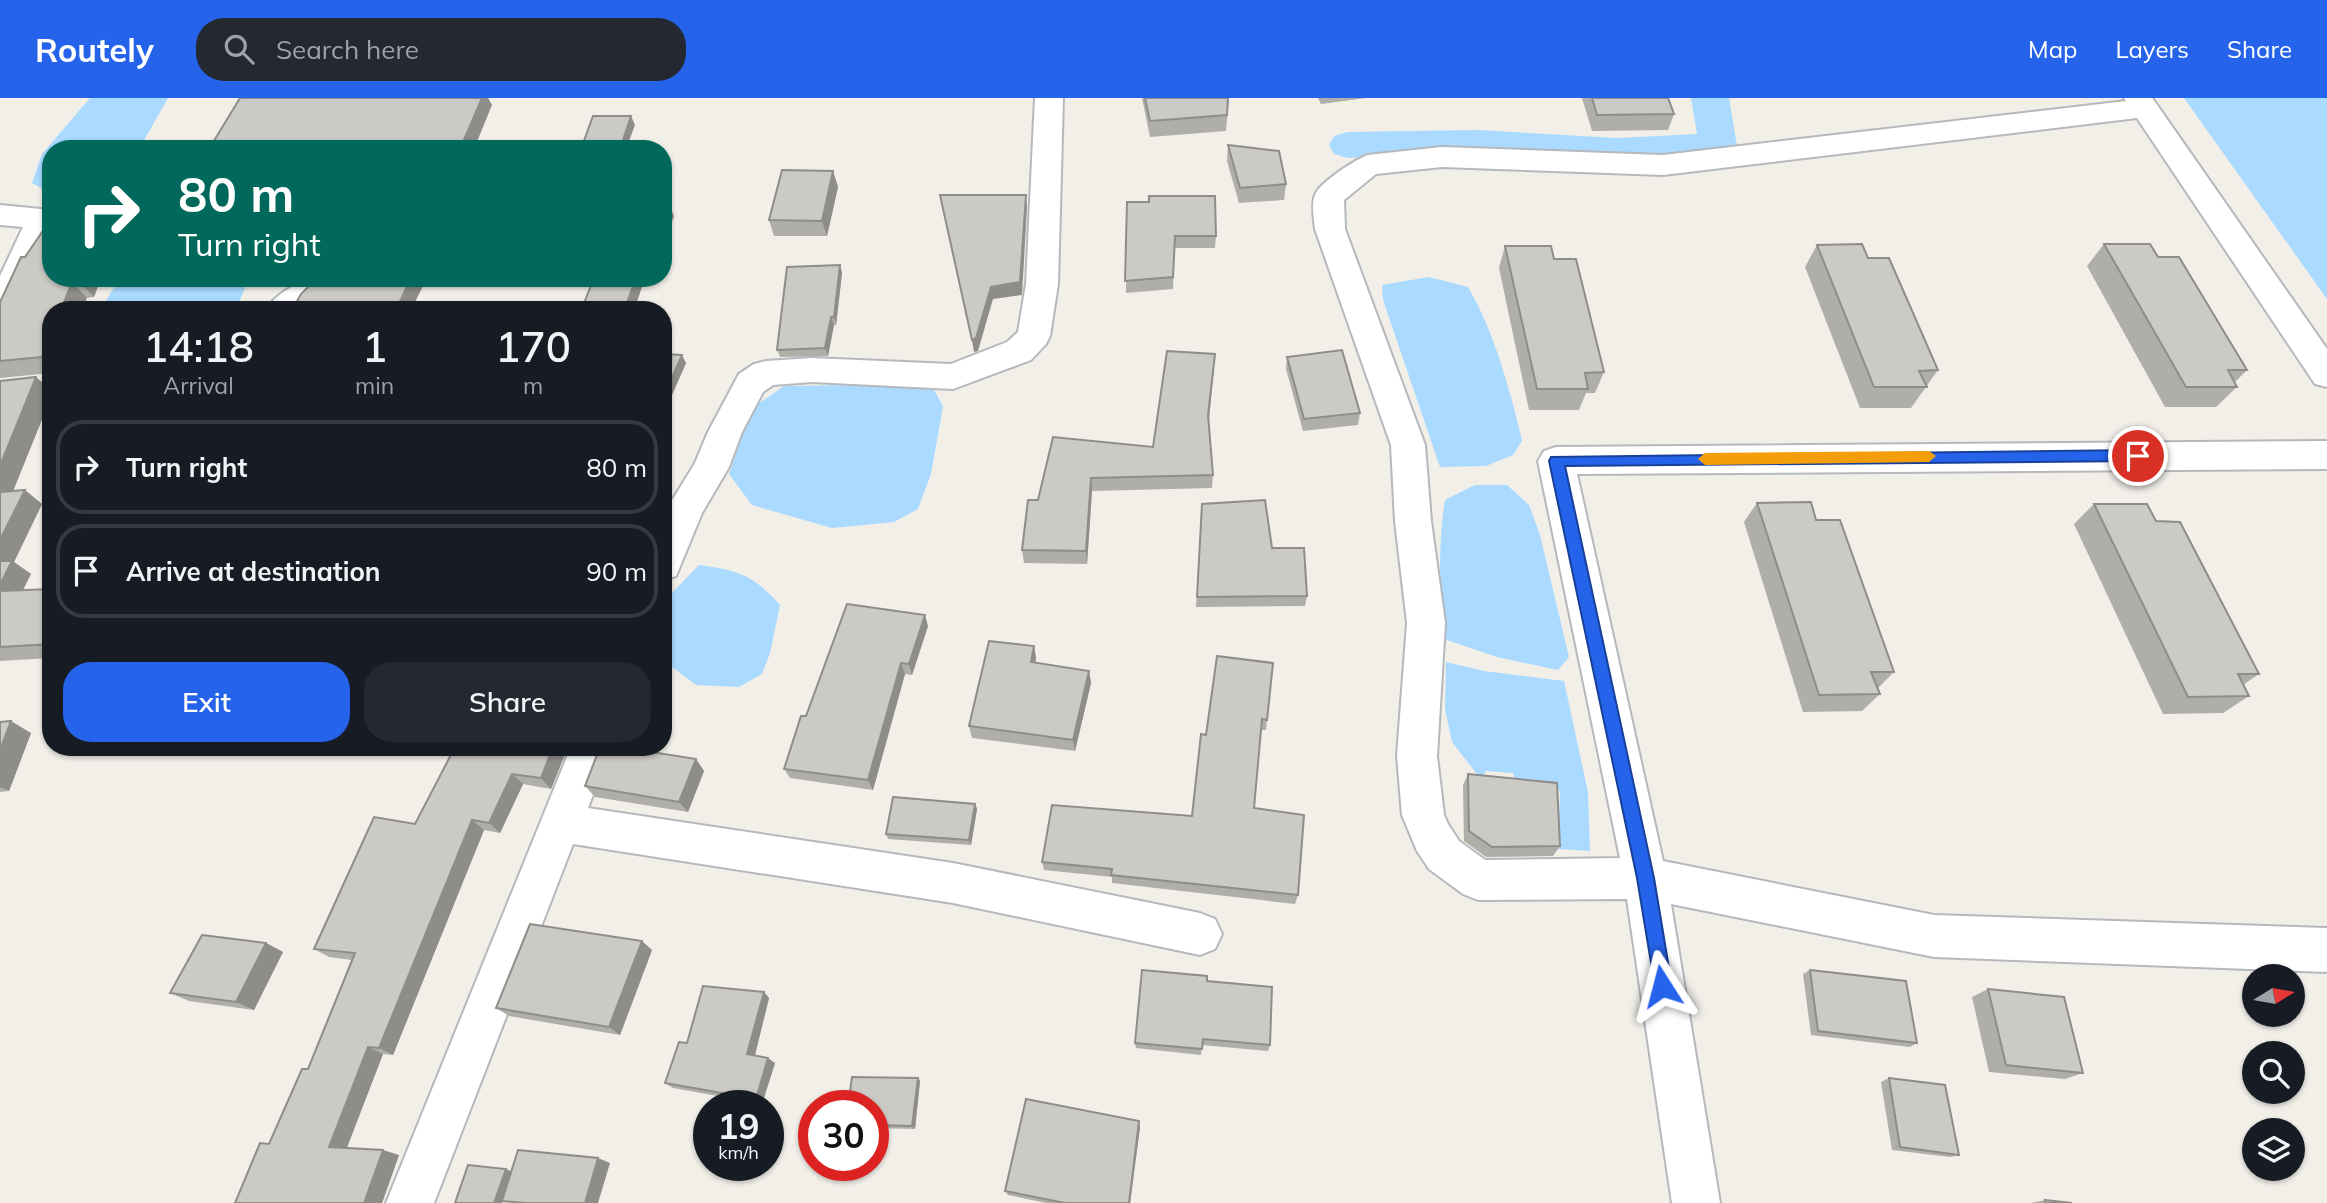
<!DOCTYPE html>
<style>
body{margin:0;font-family:Mulish,sans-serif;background:#242831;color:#f1f3f6;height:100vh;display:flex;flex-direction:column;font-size:26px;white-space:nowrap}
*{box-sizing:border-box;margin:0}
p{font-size:23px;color:#9ea1a6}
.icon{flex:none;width:38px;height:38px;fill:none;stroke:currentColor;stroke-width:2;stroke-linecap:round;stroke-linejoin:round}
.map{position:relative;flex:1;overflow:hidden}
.side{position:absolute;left:42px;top:203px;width:630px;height:455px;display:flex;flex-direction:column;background:#171b24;border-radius:28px;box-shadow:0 2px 5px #0004}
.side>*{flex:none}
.top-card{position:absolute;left:42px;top:42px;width:630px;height:147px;border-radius:28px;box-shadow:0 2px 5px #0004;background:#00695c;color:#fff;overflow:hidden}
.needle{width:46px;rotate:79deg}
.controls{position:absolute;left:2242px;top:866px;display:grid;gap:14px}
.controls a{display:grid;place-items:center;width:63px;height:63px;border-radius:50%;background:#171b24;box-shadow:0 2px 5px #0004;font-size:35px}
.speed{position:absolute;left:693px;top:992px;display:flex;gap:14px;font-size:35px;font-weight:700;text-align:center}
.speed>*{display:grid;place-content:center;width:91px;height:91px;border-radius:50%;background:#171b24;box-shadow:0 2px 5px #0004;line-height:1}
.speed small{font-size:18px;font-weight:400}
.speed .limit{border:10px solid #d22;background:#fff;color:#111}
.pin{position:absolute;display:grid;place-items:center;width:60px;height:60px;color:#fff;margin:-30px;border:4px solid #fff;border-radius:50%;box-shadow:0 2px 7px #0007}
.me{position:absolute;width:77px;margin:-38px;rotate:351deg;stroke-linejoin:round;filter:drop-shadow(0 0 5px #0008)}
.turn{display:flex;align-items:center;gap:24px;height:147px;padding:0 21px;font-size:32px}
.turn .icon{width:91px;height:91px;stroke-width:2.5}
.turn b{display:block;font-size:49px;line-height:60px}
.eta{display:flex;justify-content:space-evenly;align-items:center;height:119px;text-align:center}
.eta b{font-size:42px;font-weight:600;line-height:49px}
.button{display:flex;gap:14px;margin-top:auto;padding:14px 21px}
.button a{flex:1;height:80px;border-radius:28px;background:#2563eb;color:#fff;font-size:28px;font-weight:600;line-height:80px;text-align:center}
.button a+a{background:#242831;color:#f1f3f6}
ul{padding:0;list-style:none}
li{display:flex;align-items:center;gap:21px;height:94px;margin:0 14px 10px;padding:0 7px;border:4px solid #363941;border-radius:28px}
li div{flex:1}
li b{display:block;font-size:26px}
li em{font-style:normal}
header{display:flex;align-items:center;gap:42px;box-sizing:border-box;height:98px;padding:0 35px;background:#2563eb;color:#fff}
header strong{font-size:33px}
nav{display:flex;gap:38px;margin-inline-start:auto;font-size:24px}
.search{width:490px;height:63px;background:#242831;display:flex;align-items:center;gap:18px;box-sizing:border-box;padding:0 24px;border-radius:28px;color:#9ea1a6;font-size:26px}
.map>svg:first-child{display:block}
</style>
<header>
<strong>Routely</strong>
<div class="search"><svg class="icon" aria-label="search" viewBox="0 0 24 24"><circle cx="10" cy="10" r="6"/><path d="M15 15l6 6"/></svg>Search here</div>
<nav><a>Map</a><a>Layers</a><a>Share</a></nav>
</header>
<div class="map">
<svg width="2327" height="1105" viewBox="0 0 2327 1105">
<rect width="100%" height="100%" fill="#f1efe8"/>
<g fill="#aadaff">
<path d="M90,0H168L139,51H51L50,95L32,85L42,56Z"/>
<path d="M2184,0H2327V201Z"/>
<path d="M1429,179L1468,189C1494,233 1510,292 1522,343L1513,357L1486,368L1440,369L1383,202L1382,187Z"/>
<path d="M120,180H249L236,212H100Z"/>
<path d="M857,287L934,292L943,308L931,376L918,411L894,424L832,430L752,407L729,376L752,310L784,288Z"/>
<path d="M1475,387H1507L1529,407L1540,437L1569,559L1558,572L1497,559L1438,539C1442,493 1437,447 1445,402Z"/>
<path d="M699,467C739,473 752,476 780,507L770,555L762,576L739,589L696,587L663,562V525L670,497Z"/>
<path d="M1446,564L1484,573L1564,583L1588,694L1590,753L1558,751L1560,694L1554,687L1515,683L1513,675L1485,673L1484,685L1452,644L1445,611Z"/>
</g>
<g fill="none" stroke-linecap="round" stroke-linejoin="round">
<path fill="#aadaff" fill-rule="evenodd" d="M1691,0H1729L1737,48L1732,57L1718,61L1617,66L1478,56L1348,60L1334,56L1329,47L1334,38L1348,34L1478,32L1617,40L1697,36Z"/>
<defs>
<g id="minor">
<path d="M1035,0H1063L1058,186L1050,238L1046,246L1031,262L953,291L812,284L773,287L763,294L742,334L729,369L702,415L676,478L663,482V408L673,401L695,365L708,334L739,276L754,266L766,263L812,260L951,266L1007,244L1018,234L1026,186Z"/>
<path d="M2124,0H2152L2155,4L2327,251V289L2315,286L2137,20L1663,77L1442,69L1376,76L1344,102L1345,131L1425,347L1431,423L1445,525L1437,658L1444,717L1448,726L1459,743L1485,762L1620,760L1538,363L1544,353L1556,349L2327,343V371L1577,376L1663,763L1934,817L2327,830V874L1934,859L1671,806L1720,1105H1672L1627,801L1478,802L1463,796L1429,771L1417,753L1402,717L1397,658L1407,525L1395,423L1391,347L1315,131C1314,121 1311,106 1315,97C1319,85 1356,61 1368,57L1442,49L1663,57L2126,3Z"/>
<path d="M0,107L51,112V136L11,219L0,223V178L23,129L0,127Z"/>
<path d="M307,183L318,186L323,194C310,216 289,212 266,212C274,198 292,187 307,183Z"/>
<path d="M571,649H611L588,710L953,765L1200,815L1215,821L1222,836L1215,851L1200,857L953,805L573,746L434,1105H386Z"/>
</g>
</defs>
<use href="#minor" stroke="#b5b8bc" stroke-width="4"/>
<use href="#minor" fill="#fff" fill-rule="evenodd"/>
</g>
<g fill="#afaea9">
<path d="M1142,0H1229L1226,33L1150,39Z"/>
<path d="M1318,0H1366L1321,6Z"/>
<path d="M1582,0H1668L1674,16L1668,32L1592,33Z"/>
<path d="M1228,47L1286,86L1284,102L1239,105L1227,63Z"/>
<path d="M833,73L838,89L827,138H774L769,122Z"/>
<path d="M1127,104L1216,138L1215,150H1175L1173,191L1126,195Z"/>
<path d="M2104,146L2247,272L2235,284L2237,289L2216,309H2165L2087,168Z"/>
<path d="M1817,147L1868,160L1938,272L1911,310H1860L1805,169Z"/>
<path d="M1505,148L1554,161L1604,274L1595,295H1586L1579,312H1529L1499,170Z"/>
<path d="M21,159L101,180L94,199L87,200L51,212V275L0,280V204Z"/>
<path d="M840,167L842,175L836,227H834L828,258L780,259L777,252Z"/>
<path d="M594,180H645L634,212H588L584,205Z"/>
<path d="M663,256L686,265L668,306L663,305Z"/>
<path d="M1215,256L1209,321L1213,377L1212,390L1092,393L1087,466L1024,465L1022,452L1038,402L1153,349Z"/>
<path d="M1287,259L1360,315L1358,327L1303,333L1286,271Z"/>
<path d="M0,283L51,292V299L13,393L42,406L14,464L31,476L23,492L51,491V560L0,563Z"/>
<path d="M1757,405L1816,422L1894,574L1877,591L1880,596L1862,613L1803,614L1744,424Z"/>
<path d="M1202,406L1272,450L1307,498L1305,508L1196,509Z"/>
<path d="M2094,406L2156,423L2259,576L2243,587L2249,598L2223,615L2163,616L2074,426Z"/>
<path d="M928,528L912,577L905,576L873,692L790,680L784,671L806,618Z"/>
<path d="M1034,548L1036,560L1035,565L1089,573L1091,585L1075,653L972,640L969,628Z"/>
<path d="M1217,558L1267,622L1266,632H1261L1254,710L1298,797L1295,806L1112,785V779L1044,772L1042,764L1192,718L1206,637Z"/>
<path d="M0,624L31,635L9,693L0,694Z"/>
<path d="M455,649H568L551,691L523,686L500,735L484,732L393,957L383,956L347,1050L399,1057L382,1105H235L269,1046L308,971L352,862L329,859L314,851L415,726Z"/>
<path d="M696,661L704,673L688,714L595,699L585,688Z"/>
<path d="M1468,676L1560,748L1553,758L1486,759L1464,743L1463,687Z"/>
<path d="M975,706L977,711L971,747L888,741L886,736Z"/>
<path d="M266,845L283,854L254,912L189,903L170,895Z"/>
<path d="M652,852L620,937L509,918L496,910Z"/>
<path d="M1810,872L1917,945L1910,949L1811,937L1803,876Z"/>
<path d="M1207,883L1270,947L1268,953L1202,947L1201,957L1136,950L1135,945Z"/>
<path d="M1988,891L2083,975L2065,981L1989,974L1972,899Z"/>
<path d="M764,894L769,900L755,957L775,965L762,1006L673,990L665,985L687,945Z"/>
<path d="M918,980L920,983L915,1031L873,1030V1008Z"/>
<path d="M1889,980L1959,1057L1950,1059L1892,1052L1881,984Z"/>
<path d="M1140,1029L1130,1105H1046L1008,1097L1005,1093Z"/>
<path d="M2045,1102L2072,1105H2031Z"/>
</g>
<g fill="#8f8d8a">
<path d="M482,0H488L492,7L474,51H460Z"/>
<path d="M631,18L635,27L626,51H620Z"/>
<path d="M833,73L838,89L827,138L822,123Z"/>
<path d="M1026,97L1027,110L1022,197L993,201L978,253L974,254L972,242Z"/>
<path d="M669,106L674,118L663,150V123Z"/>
<path d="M840,167L842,175L836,227L834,219Z"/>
<path d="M81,180H101L94,199L79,184Z"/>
<path d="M411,180H427L411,212H396Z"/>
<path d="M636,180H645L634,212H628L626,207Z"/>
<path d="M72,184L87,200L82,212H61Z"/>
<path d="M831,219L834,227L828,258L825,250Z"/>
<path d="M51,238V267L42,259Z"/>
<path d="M1215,256L1214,270L1208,330V317Z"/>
<path d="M682,257L686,265L668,306L664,298Z"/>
<path d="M36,279L51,292V299L7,408L0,403V368Z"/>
<path d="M1091,380L1092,393L1087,466L1086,453Z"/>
<path d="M25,392L42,406L14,464L31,476L15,507L0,496V442Z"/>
<path d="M925,517L928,528L912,577L909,566Z"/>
<path d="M1034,548L1036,560L1033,576L1031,564Z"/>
<path d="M901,565L905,576L873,692L868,682Z"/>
<path d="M1089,573L1091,585L1075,653L1073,642Z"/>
<path d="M11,623L31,635L9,693L0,689V652Z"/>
<path d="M553,649H568L551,691L541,680Z"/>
<path d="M696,661L704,673L688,714L679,704Z"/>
<path d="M512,676L523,686L500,735L489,725Z"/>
<path d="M975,706L977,711L971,747L969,742Z"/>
<path d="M472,722L484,732L393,957L379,950Z"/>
<path d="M642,843L652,852L620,937L609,929Z"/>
<path d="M266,845L283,854L254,912L236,904Z"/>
<path d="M764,894L769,900L754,961L747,956Z"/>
<path d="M368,949L383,956L345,1054L329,1049Z"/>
<path d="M768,960L775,965L762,1006L756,1001Z"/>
<path d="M918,980L920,983L915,1031L912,1028Z"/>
<path d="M1139,1023L1140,1029L1130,1105H1129Z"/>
<path d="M383,1052L399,1057L382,1105H364Z"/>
<path d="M598,1060L610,1065L598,1105H585Z"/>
<path d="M506,1071L513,1074L502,1105H494Z"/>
</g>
<g fill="#cccac5" stroke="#8f8d8a" stroke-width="2">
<path d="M240,0H482L460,51H209Z"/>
<path d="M1145,0H1228L1227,17L1150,23Z"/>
<path d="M1592,0H1668L1674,16L1597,17Z"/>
<path d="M593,18H631L620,51H581Z"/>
<path d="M1228,47L1279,53L1286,86L1240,90Z"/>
<path d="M782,72L833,73L822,123L769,122Z"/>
<path d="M940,97H1026L1020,184L991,189L976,240L972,242Z"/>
<path d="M1149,98H1215L1216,138H1175L1173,179L1125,183L1127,104H1149Z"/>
<path d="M663,106H669L663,123Z"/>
<path d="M51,121V180H81L79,184H72L61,212H51V238L42,259L0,263V204L21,159H25Z"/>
<path d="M1862,146L1868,160H1889L1938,272L1919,273L1927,289H1874L1817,147Z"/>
<path d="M2104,146H2150L2158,159H2179L2247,272H2228L2237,289H2186Z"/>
<path d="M1505,148H1551L1554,161H1576L1604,274L1585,275L1588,291H1537Z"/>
<path d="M840,167L834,219H831L825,250L777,252L787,169Z"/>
<path d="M314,180H411L396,212H292L301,196L315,182Z"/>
<path d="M594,180H636L626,207L584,205Z"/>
<path d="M1342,252L1360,315L1304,321L1287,259Z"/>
<path d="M1167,253L1215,256L1208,317L1213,377L1091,380L1086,453L1022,452L1028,402H1038L1053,339L1153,349Z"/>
<path d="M663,256L682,257L664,298H663Z"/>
<path d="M36,279L0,368V283Z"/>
<path d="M25,392L0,442V394Z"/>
<path d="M1265,402L1272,450H1304L1307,498L1197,499L1202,406Z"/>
<path d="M1811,404L1816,422H1840L1894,574H1871L1880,596L1819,597L1757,405Z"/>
<path d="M2094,406H2147L2156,423L2180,424L2259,576H2238L2249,598L2188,599Z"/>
<path d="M0,463H12L0,487Z"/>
<path d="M51,491V546L0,549V493Z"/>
<path d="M847,506L925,517L909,566L901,565L868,682L784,671L801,618H806Z"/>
<path d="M989,543L1034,548L1031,564L1089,573L1073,642L969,628Z"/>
<path d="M1217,558L1273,565L1267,622L1262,621L1254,710L1304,717L1298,797L1111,777L1112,771L1042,764L1052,707L1192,718L1201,636L1206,637Z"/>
<path d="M11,623L0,652V624Z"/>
<path d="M455,649H553L541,680L512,676L489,725L472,722L379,950L368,949L329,1049L383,1052L364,1105H235L260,1045L269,1046L302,971H308L355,855L314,851L374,719L415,726Z"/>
<path d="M600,649H620L696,661L679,704L585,688Z"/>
<path d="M1468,676L1557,685L1560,748L1492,749L1469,733Z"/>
<path d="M893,699L975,706L969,742L886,736Z"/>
<path d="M530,826L642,843L609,929L496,910Z"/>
<path d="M202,837L266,845L236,904L170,895Z"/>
<path d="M1142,872L1207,878V883L1272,889L1270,947L1203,941L1202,951L1135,945Z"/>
<path d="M1810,872L1906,883L1917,945L1818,933Z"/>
<path d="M703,888L764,894L747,956L768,960L756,1001L665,985L679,944L687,945Z"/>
<path d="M1988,891L2064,899L2083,975L2006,967Z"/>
<path d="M852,979L918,980L912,1028L873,1027V1008H848Z"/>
<path d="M1889,980L1945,987L1959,1057L1900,1049Z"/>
<path d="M1026,1001L1139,1023L1129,1105H1065L1005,1093Z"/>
<path d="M518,1052L598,1060L585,1105H525L502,1103Z"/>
<path d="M468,1067L506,1071L494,1105H455Z"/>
<path d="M2045,1102L2072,1105H2046Z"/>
</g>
<path fill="#2563eb" stroke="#184099" stroke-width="2" d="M2138,352L2146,358L2138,363L1565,368L1654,780L1672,888L1669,895L1662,898L1656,895L1637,780L1549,363L1551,359Z"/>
<path fill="#f59e0b" d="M1929,353L1936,358L1929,364L1705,367L1698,361L1705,355Z"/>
</svg>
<div class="controls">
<a><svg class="needle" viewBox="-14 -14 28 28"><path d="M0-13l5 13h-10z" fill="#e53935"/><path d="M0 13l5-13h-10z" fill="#9ea1a6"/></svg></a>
<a><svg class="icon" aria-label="search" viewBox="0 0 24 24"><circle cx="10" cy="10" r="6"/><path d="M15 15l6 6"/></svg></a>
<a><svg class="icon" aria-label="layers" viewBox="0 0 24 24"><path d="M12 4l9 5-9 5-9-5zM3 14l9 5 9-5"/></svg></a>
</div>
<div class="speed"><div>19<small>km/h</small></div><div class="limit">30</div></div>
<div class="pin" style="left:2138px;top:358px;background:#d93025"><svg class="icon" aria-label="arrive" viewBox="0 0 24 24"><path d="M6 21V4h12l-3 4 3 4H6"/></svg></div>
<svg class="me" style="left:1662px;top:888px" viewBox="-20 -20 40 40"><path d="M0-17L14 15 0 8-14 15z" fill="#2563eb" stroke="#fff" stroke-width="4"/></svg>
<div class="top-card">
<div class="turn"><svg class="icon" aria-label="right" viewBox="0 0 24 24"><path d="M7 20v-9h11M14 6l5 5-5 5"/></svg><div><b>80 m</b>Turn right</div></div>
</div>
<section class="side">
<div class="eta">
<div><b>14:18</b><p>Arrival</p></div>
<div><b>1</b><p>min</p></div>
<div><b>170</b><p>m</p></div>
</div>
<ul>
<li><svg class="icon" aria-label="right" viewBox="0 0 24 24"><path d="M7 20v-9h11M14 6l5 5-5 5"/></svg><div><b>Turn right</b></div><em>80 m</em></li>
<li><svg class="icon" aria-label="arrive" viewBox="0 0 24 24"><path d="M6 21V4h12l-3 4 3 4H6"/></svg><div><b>Arrive at destination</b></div><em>90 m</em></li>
</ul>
<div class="button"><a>Exit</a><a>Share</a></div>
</section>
</div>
